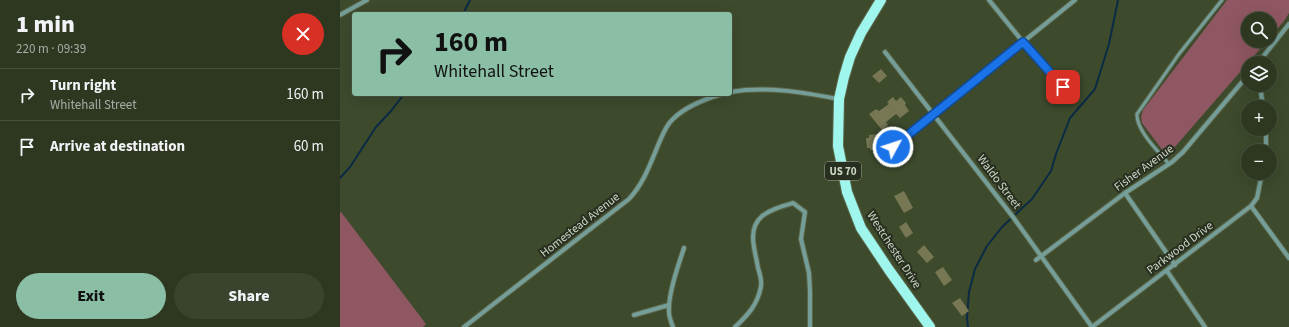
<!DOCTYPE html>
<meta charset="utf-8">
<style>
body{margin:0;font-family:"Source Sans 3",sans-serif;background:#3a432e;color:#f1f3f6;height:100vh;display:flex;flex-direction:column;font-size:15px;white-space:nowrap}
*{box-sizing:border-box;margin:0}
p{font-size:13px;color:#a7aca5}
.icon{flex:none;width:22px;height:22px;fill:none;stroke:currentColor;stroke-width:2;stroke-linecap:round;stroke-linejoin:round}
.map{position:relative;flex:1;overflow:hidden}
.sheet{display:flex;flex-direction:column;background:#2e3821;width:340px}
.sheet>*{flex:none}
.top-card{position:absolute;left:12px;top:12px;width:380px;height:84px;border-radius:4px;box-shadow:0 4px 16px #0002,0 0 0 1px #49523f;background:#8abfa5;color:#111;overflow:hidden}
.fabs{position:absolute;left:901px;top:12px;display:grid;gap:8px}
.fabs a{display:grid;place-items:center;width:36px;height:36px;border-radius:50%;background:#2e3821;box-shadow:0 4px 16px #0002,0 0 0 1px #49523f;font-size:20px}
.pin{position:absolute;display:grid;place-items:center;width:34px;height:34px;color:#fff;margin:-17px;border-radius:8px;box-shadow:0 2px 6px #0006}
.me{position:absolute;width:44px;margin:-22px;rotate:50deg;stroke-linejoin:round;filter:drop-shadow(0 0 3px #0008)}
.turn{display:flex;align-items:center;gap:14px;height:84px;padding:0 16px;font-size:18px}
.turn .icon{width:52px;height:52px;stroke-width:2.5}
.turn b{display:block;font-size:28px;line-height:34px}
.round{display:grid;place-items:center;flex:none;width:42px;height:42px;border-radius:21px;background:#3a432e}
.summary{display:flex;align-items:center;justify-content:space-between;height:68px;padding:0 16px}
h1{font-size:24px;font-weight:800;line-height:30px}
.action{display:flex;gap:8px;margin-top:auto;padding:8px 16px}
.action a{flex:1;height:46px;border-radius:24px;background:#8abfa5;color:#111;font-size:16px;font-weight:800;line-height:46px;text-align:center}
.action a+a{background:#3a432e;color:#f1f3f6}
ul{padding:0;list-style:none}
li{display:flex;align-items:center;gap:12px;height:52px;padding:0 16px;border-top:1px solid #49523f}
li div{flex:1}
li b{display:block;font-size:15px}
li em{font-style:normal}
main{display:flex;flex:1;min-height:0}
.map>svg:first-child{display:block}
</style>
<main>
<section class="sheet">
<div class="summary"><div><h1>1 min</h1><p>220 m · 09:39</p></div><a class="round" style="background:#d93025;color:#fff"><svg class="icon" aria-label="close" viewBox="0 0 24 24"><path d="M6 6l12 12M18 6L6 18"/></svg></a></div>
<ul>
<li><svg class="icon" aria-label="right" viewBox="0 0 24 24"><path d="M7 20v-9h11M14 6l5 5-5 5"/></svg><div><b>Turn right</b><p>Whitehall Street</p></div><em>160 m</em></li>
<li><svg class="icon" aria-label="arrive" viewBox="0 0 24 24"><path d="M6 21V4h12l-3 4 3 4H6"/></svg><div><b>Arrive at destination</b></div><em>60 m</em></li>
</ul>
<div class="action"><a>Exit</a><a>Share</a></div>
</section>
<div class="map">
<svg width="949" height="327" viewBox="0 0 949 327">
<rect width="100%" height="100%" fill="#3d4a2c"/>
<g fill="#8f5762">
<path d="M887,0H949V13L944,21L930,38V19H908V41H927L827,156L802,123L801,117L803,110Z"/>
<path d="M1,212L86,324L83,327H0V213Z"/>
</g>
<g fill="none" stroke-linecap="round" stroke-linejoin="round">
<g stroke="#0b2b45" stroke-width="2">
<path d="M123,14L130,0"/>
<path d="M0,178L10,167L36,127L51,111L64,94"/>
<path d="M628,327L627,318L629,292L635,269L647,246L662,227L692,199L711,171L716,154L730,118L755,89L769,44L778,0"/>
</g>
</g>
<g fill="#777754">
<path d="M541,69L547,76L539,83L532,76Z"/>
<path d="M553,97L556,101L561,97L566,103L565,105L569,111L560,118L556,114L546,122L548,125L542,130L529,114L536,109L539,111L549,104L547,102Z"/>
<path d="M538,134L540,149L530,150V148H527L526,138H529V135Z"/>
<path d="M564,191L573,208L564,213L554,196Z"/>
<path d="M566,222L573,233L566,238L559,227Z"/>
<path d="M584,245L594,257L587,263L577,252Z"/>
<path d="M603,267L612,280L604,286L595,272Z"/>
<path d="M620,298L629,311L622,316L612,303Z"/>
</g>
<g fill="none" stroke-linecap="round" stroke-linejoin="round">
<defs>
<path id="lane" d="M829,164C818,151 796,130 797,114L839,54L882,0"/>
<g id="street">
<path d="M649,0L683,42L733,98"/>
<path d="M0,15L27,0"/>
<path d="M545,52L673,217L752,327"/>
<path d="M918,63L949,24"/>
<path d="M920,85L923,107"/>
<path d="M390,92C427,86 462,92 498,99"/>
<path d="M553,147L735,0"/>
<path d="M926,151V129"/>
<path d="M785,193L835,265"/>
<path d="M911,206L949,258"/>
<path d="M696,260L785,193L832,162L843,152L908,75"/>
<path d="M827,271L865,327"/>
<path d="M294,315L329,305"/>
<path d="M124,327L289,199C304,183 311,162 319,143C323,134 326,125 333,119C346,106 365,99 382,94"/>
<path d="M333,327C331,322 329,317 329,312C328,294 338,266 344,248"/>
<path d="M395,327C408,315 418,304 421,286C422,280 420,274 418,268C417,261 415,254 414,247C408,216 429,210 453,203L465,212L461,239L469,273L470,291V327"/>
<path d="M752,327L911,206L917,198L922,173"/>
</g>
<path id="primary" d="M541,0L521,33L510,57L504,77L499,99L498,146L507,192L521,228L549,270L590,327"/>
</defs>
<use href="#lane" stroke="#5a664a" stroke-width="5"/>
<use href="#street" stroke="#5a664a" stroke-width="6"/>
<use href="#primary" stroke="#5a664a" stroke-width="12"/>
<use href="#lane" stroke="#759e99" stroke-width="3"/>
<use href="#street" stroke="#759e99" stroke-width="4"/>
<use href="#primary" stroke="#9ef6ed" stroke-width="10"/>
</g>
<g fill="none" stroke-linecap="round" stroke-linejoin="round">
<defs>
<path id="route" d="M553,147L683,42L723,87"/>
</defs>
<use href="#route" stroke="#114b97" stroke-width="10"/>
<use href="#route" stroke="#1a73e8" stroke-width="7"/>
</g>
<g text-anchor="middle" dominant-baseline="central" stroke-width="4" stroke-linejoin="round" paint-order="stroke">
<rect fill="#282e20" stroke="#9ca493" stroke-width="1" x="485" y="162" width="36" height="18" rx="3"/>
<g font-size="11" font-weight="bold" fill="#cdd6c4">
<text x="503" y="171">US 70</text>
</g>
<g font-size="12" fill="#cdd6c4" stroke="#282e20">
<text transform="translate(804 168) rotate(-36)">Fisher Avenue</text>
<text transform="translate(659 182) rotate(53)">Waldo Street</text>
<text transform="translate(240 225) rotate(-38)">Homestead Avenue</text>
<text transform="translate(840 248) rotate(-37)">Parkwood Drive</text>
<text transform="translate(554 250) rotate(57)">Westchester Drive</text>
</g>
</g>
</svg>
<div class="fabs">
<a><svg class="icon" aria-label="search" viewBox="0 0 24 24"><circle cx="10" cy="10" r="6"/><path d="M15 15l6 6"/></svg></a>
<a><svg class="icon" aria-label="layers" viewBox="0 0 24 24"><path d="M12 4l9 5-9 5-9-5zM3 14l9 5 9-5"/></svg></a>
<a>+</a>
<a>−</a>
</div>
<div class="pin" style="left:723px;top:87px;background:#d93025"><svg class="icon" aria-label="arrive" viewBox="0 0 24 24"><path d="M6 21V4h12l-3 4 3 4H6"/></svg></div>
<svg class="me" style="left:553px;top:147px" viewBox="-20 -20 40 40"><circle r="17" fill="#1a73e8" stroke="#fff" stroke-width="3"/><path d="M0-11L8 9 0 5-8 9z" fill="#fff"/></svg>
<div class="top-card">
<div class="turn"><svg class="icon" aria-label="right" viewBox="0 0 24 24"><path d="M7 20v-9h11M14 6l5 5-5 5"/></svg><div><b>160 m</b>Whitehall Street</div></div>
</div>
</div>
</main>
